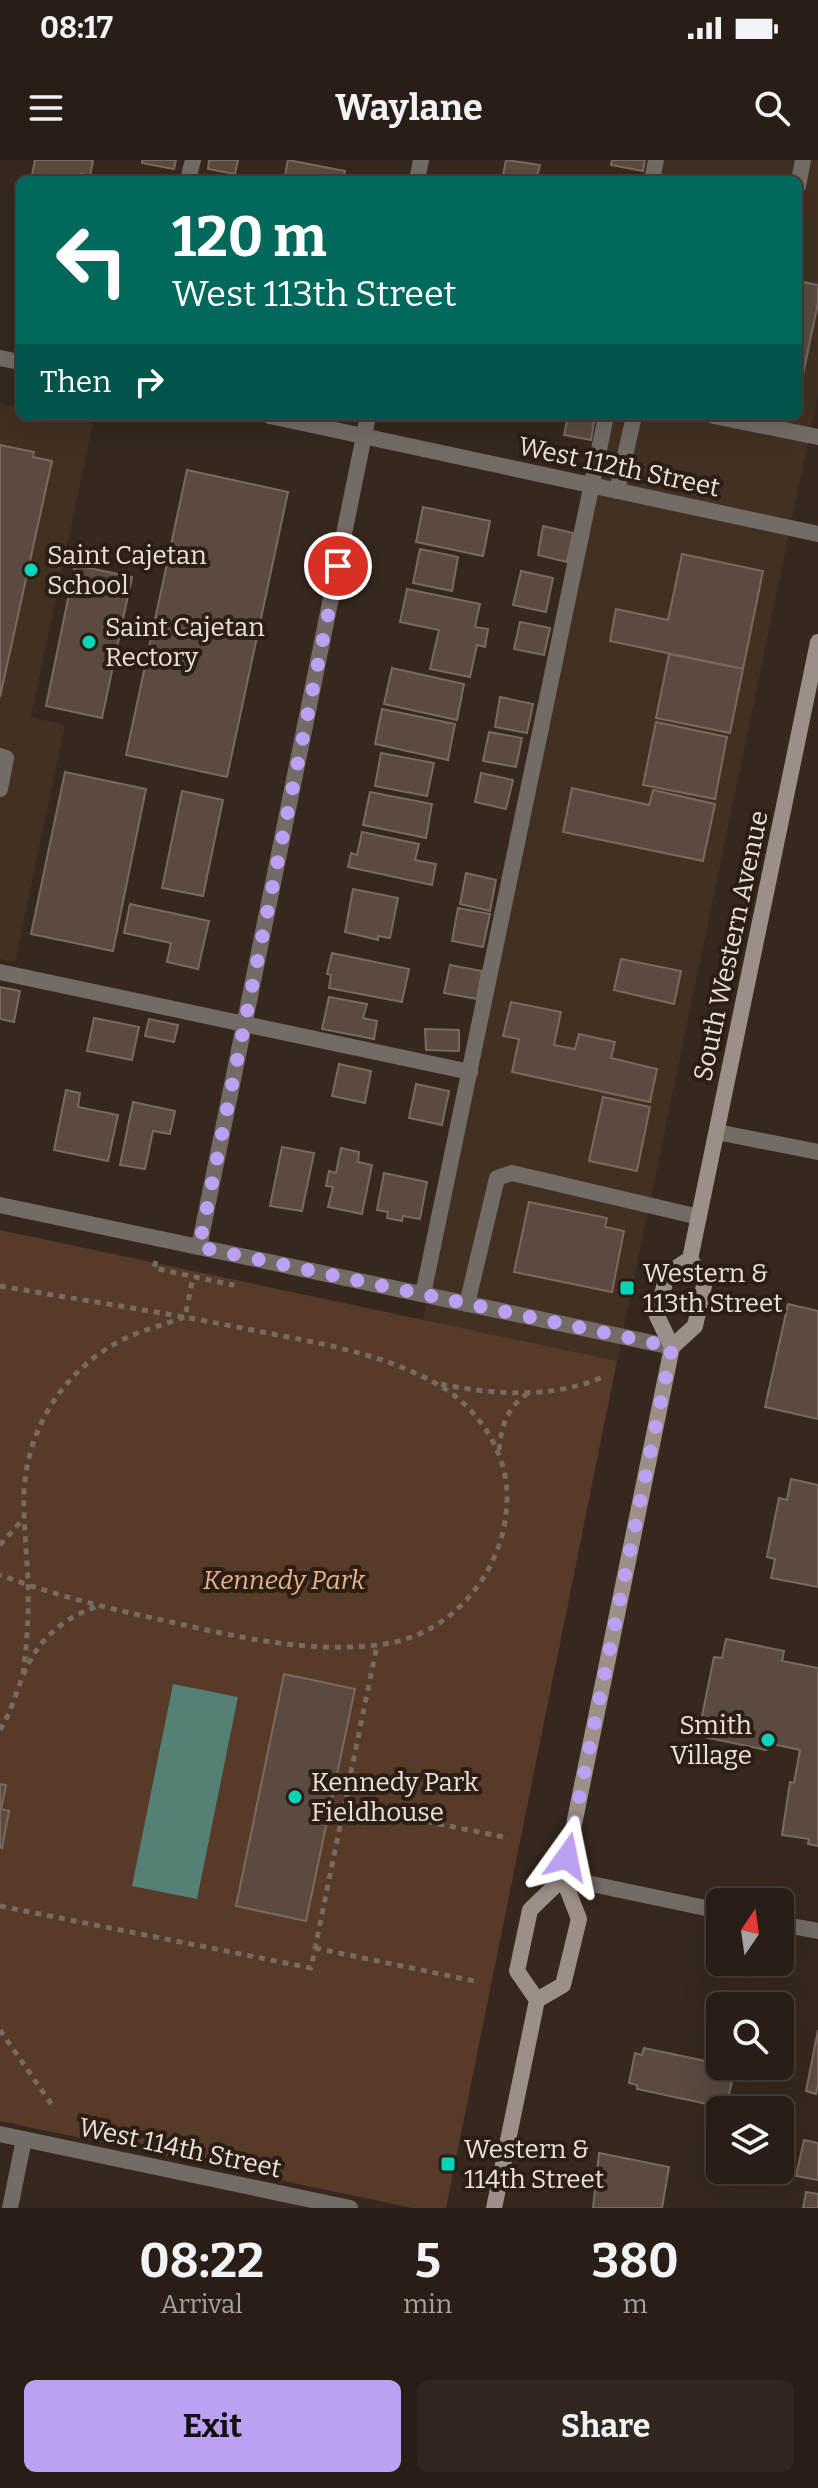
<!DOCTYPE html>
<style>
body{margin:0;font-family:Bitter,serif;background:#30271f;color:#f1f3f6;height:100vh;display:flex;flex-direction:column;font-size:30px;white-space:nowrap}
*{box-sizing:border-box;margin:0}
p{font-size:26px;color:#a5a2a1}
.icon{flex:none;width:44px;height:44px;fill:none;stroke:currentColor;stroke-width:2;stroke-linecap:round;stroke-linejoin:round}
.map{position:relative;height:2048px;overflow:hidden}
.sheet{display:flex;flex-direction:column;background:#281e16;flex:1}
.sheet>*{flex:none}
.guide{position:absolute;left:16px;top:16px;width:786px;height:244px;border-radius:12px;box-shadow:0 8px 32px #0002,0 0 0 2px #443c35;background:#00695c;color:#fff;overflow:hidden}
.needle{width:52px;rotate:13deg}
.buttons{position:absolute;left:706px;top:1728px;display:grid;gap:16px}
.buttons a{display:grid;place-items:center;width:88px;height:88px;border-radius:12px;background:#281e16;box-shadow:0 8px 32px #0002,0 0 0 2px #443c35;font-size:40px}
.pin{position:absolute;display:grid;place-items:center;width:68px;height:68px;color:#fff;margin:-34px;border:4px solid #fff;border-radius:50%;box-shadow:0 2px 8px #0007}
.me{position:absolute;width:88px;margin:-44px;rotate:12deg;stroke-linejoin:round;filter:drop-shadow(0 0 6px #0008)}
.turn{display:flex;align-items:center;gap:28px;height:168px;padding:0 24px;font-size:36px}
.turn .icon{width:104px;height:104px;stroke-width:2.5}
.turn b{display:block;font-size:56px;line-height:68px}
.then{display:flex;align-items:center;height:76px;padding:0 24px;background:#0003;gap:16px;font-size:30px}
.eta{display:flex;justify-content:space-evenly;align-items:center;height:136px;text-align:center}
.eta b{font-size:48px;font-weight:700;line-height:56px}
.action{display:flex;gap:16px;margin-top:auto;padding:16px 24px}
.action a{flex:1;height:92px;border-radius:12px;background:#bca0f2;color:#111;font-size:32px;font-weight:700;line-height:92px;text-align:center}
.action a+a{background:#30271f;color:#f1f3f6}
.status{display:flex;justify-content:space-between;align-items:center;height:56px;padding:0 40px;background:#281e16;direction:ltr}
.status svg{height:22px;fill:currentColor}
header{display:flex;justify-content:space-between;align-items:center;height:104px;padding:0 24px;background:#281e16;font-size:36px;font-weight:700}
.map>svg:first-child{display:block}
</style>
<div class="status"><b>08:17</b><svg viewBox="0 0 49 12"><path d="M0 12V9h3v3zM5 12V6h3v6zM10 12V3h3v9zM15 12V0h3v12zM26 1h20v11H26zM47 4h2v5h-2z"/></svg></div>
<header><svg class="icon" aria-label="menu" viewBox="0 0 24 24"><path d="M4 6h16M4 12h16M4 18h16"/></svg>Waylane<svg class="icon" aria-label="search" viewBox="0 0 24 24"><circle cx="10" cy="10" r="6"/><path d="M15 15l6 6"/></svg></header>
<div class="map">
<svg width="818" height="2048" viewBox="0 0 818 2048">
<rect width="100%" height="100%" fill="#36281e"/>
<g fill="#423022">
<path d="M664,0H818V234L617,1201L423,1160L611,256H798V20H660Z"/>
<path d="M0,244L20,248V256H58L93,263L31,557L65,565L15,802L0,799Z"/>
</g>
<path fill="#573b28" d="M0,1070L617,1201L446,2048H412L0,1961Z"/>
<path fill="#558075" d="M173,1524L238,1537L197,1739L132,1726Z"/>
<g fill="#5a4a40" stroke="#7a6a5e" stroke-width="2">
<path d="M35,0H89L93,1L90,16L81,14L80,20H31Z"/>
<path d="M142,0H176L174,9L142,3Z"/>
<path d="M209,0H238L235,14L208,9Z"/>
<path d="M288,0L345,11L343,20H284Z"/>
<path d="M506,0L540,5L536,20H502Z"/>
<path d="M612,0H645L643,11L611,5Z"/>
<path d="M798,121L818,125V143L802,219L798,218Z"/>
<path d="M568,256H595L591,280L564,275Z"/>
<path d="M0,285L34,292L33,297L52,301L0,537Z"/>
<path d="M187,310L288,332L227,617L126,595Z"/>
<path d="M423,347L490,361L483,396L416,382Z"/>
<path d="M543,366L573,373L567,402L538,395Z"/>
<path d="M420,389L458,397L452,431L413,423Z"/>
<path d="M682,394L763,411L743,509L610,481L616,449L668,460Z"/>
<path d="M75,405L132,417L102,558L46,546Z"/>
<path d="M521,411L553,418L546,452L513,445Z"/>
<path d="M407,429L480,444L475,467L488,469L485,487L477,485L470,517L430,509L439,470L400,462Z"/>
<path d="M520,462L550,468L544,495L514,489Z"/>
<path d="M669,494L743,509L730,573L656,558Z"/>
<path d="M392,508L464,524L457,560L384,544Z"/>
<path d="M500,537L533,544L527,573L495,567Z"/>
<path d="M382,549L455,564L448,600L375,584Z"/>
<path d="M656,562L727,577L715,639L643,625Z"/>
<path d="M489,572L522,578L516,607L483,601Z"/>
<path d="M381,593L434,603L427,636L375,626Z"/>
<path d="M65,612L146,629L113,791L31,774Z"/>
<path d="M481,613L513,620L506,649L475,642Z"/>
<path d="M572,628L649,645L653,630L715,644L703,701L563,672Z"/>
<path d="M182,631L223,640L203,736L162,728Z"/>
<path d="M370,632L432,644L426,678L363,665Z"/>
<path d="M362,672L419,684L415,700L436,704L432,725L348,707L351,693L357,695Z"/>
<path d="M466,713L496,720L490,751L460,744Z"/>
<path d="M353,729L398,738L390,778L378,776V780L345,772Z"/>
<path d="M130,744L209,761L198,809L167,802L171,783L124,773Z"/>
<path d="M458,748L490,754L483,787L452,781Z"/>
<path d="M332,793L409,809L402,842L329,828L331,815L327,814Z"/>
<path d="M621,799L681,811L674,844L614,830Z"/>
<path d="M450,805L482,811L477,839L444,833Z"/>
<path d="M0,827L20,831L14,862L0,859Z"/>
<path d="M329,837L367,844L363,858L377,861L374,879L322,869Z"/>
<path d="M511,842L561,852L554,885L575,889L579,874L615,882L611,898L657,909L650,942L512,912L519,879L503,876Z"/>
<path d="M94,858L139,867L132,900L87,891Z"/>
<path d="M149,859L178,865L174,882L145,876Z"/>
<path d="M425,869L459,870V891L426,890Z"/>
<path d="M339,904L371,911L365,943L332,936Z"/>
<path d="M416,924L449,931L442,965L409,958Z"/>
<path d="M66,930L80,933L78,947L118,955L108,1001L54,990Z"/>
<path d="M603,937L650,947L637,1011L589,1001Z"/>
<path d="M133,942L175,951L170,974L153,971L145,1009L120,1005Z"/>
<path d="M282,987L314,993L302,1051L270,1046Z"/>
<path d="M341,988L359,992L358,1002L372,1005L362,1054L328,1047L333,1027L326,1026L329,1011L336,1013Z"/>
<path d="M384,1013L427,1022L420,1059L403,1056L402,1061L387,1058L388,1052L377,1050Z"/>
<path d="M529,1042L607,1058L605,1067L624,1071L612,1132L514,1112Z"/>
<path d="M788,1144L818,1151V1259L765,1247Z"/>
<path d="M791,1319L818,1325V1427L771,1418L775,1399L767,1397L779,1338L787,1340Z"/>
<path d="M726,1479L784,1491L782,1501L818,1508V1686L808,1684L809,1679L782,1675L790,1622L794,1623L800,1590L768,1583L766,1590L704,1577L708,1557L702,1556L714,1497L722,1498Z"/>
<path d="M284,1514L355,1529L306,1761L236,1746Z"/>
<path d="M0,1624L6,1625L1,1649L9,1651L2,1688L0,1687Z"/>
<path d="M818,1870V1925L816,1934L806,1931Z"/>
<path d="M644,1888L720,1904V1906L735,1907L726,1948L637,1929V1925L629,1923L635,1893L642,1895Z"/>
<path d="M804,1980L818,1983V2020L796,2016Z"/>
<path d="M780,1989L785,1990L779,2021L750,2015L752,2010H780Z"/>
<path d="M599,1993L669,2007L662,2048H593Z"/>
<path d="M806,2032L818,2034V2048H803Z"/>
</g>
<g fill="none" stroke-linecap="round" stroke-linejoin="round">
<g stroke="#776a61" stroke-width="5" stroke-dasharray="6 6" stroke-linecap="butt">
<path d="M156,1101L154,1108L232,1125L233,1117"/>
<path d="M0,1126C87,1141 175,1154 262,1172C320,1183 383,1194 435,1223C477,1245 509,1293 507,1341C505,1410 454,1474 384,1484C316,1494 246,1479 180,1464C119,1451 59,1437 0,1415"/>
<path d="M441,1224C494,1235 554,1239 605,1216"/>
<path d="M499,1290C502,1263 507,1247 530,1232"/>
<path d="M0,1385L24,1358"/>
<path d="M23,1514C27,1484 29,1454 28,1423C27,1393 23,1362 24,1332C27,1271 60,1217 111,1186C134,1172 160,1166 185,1157L193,1117"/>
<path d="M0,1570C10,1554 15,1536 22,1518C37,1480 61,1459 98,1446"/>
<path d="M344,1645L509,1678"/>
<path d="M0,1746L311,1808L377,1485"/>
<path d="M315,1788L479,1822"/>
<path d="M0,1870L52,1945"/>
</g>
<g stroke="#736b66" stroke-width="16">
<path d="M188,20L193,0"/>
<path d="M652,20L656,0"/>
<path d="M798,26L803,0"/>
<path d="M714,256L818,277"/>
<path d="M617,331L634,256"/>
<path d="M0,596L6,598L0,629"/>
<path d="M0,812L470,912"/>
<path d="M423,1134L606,256"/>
<path d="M467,1144L497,1018L512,1013L699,1057"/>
</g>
<g stroke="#736b66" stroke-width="16">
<path d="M417,20L421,0"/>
<path d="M0,198L20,202"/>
<path d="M270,256L818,374"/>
<path d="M717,972L818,992"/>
<path d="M0,1045L672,1187"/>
<path d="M199,1087L368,256"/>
<path d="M563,1718L720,1751"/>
<path d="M780,1764L818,1771"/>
<path d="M0,1974L350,2048"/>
<path d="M10,2048L24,1979"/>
</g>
<g stroke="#9c8f87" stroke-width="16">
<path d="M672,1187L657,1156L667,1114L690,1099L818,482"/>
<path d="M537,1840L563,1825L579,1759L563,1718L672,1187L695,1166L705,1121L690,1099"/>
<path d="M494,2048L537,1840L517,1811L530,1750L563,1718"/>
</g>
</g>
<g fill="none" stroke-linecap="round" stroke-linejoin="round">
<path stroke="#bca0f2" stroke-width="14" stroke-dasharray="0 25.2" d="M338,406L199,1087L672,1187L567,1697"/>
</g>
<g fill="#05d5b6" stroke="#2c1e15" stroke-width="3">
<circle cx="31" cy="410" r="8"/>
<circle cx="89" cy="482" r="8"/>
<rect x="619" y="1120" width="16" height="16" rx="4"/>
<circle cx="768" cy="1580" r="8"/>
<circle cx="295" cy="1637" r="8"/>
<rect x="440" y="1996" width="16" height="16" rx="4"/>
</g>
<g text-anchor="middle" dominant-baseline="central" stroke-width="8" stroke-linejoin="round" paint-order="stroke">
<g font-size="26" fill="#ebe1da" stroke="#2c1e15">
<text transform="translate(619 307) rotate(12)">West 112th Street</text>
<text transform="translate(731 786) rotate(-78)">South Western Avenue</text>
<text transform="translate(180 1988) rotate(12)">West 114th Street</text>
</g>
<g font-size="26" fill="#ebe1da" stroke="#2c1e15" text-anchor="start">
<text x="47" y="395">Saint Cajetan<tspan x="47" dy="30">School</tspan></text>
<text x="105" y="467">Saint Cajetan<tspan x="105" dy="30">Rectory</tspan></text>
<text x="643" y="1113">Western &amp;<tspan x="643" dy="30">113th Street</tspan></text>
<text x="752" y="1565" text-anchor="end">Smith<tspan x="752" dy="30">Village</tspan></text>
<text x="311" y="1622">Kennedy Park<tspan x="311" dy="30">Fieldhouse</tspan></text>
<text x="464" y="1989">Western &amp;<tspan x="464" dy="30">114th Street</tspan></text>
</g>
<g font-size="26" font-style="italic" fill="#e7b18c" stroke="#2c1e15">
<text x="284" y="1420">Kennedy Park</text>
</g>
</g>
</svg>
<div class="buttons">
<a><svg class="needle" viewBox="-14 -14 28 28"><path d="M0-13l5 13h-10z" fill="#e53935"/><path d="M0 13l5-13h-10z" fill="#a5a2a1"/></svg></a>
<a><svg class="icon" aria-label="search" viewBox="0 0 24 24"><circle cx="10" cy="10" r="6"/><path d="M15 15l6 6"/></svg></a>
<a><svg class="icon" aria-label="layers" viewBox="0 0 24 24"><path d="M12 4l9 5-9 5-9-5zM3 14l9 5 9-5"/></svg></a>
</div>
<div class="pin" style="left:338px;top:406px;background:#d93025"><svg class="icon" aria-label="arrive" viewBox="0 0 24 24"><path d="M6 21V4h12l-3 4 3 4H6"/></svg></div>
<svg class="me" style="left:567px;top:1697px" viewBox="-20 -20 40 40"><path d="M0-17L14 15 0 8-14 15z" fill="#bca0f2" stroke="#fff" stroke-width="4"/></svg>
<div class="guide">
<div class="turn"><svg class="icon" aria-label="left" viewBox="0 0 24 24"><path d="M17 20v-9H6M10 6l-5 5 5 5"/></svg><div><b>120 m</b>West 113th Street</div></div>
<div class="then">Then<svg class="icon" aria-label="right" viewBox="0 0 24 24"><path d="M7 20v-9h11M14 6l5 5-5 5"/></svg></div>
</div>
</div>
<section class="sheet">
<div class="eta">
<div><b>08:22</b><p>Arrival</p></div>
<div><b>5</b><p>min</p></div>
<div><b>380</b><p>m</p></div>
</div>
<div class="action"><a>Exit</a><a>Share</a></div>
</section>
